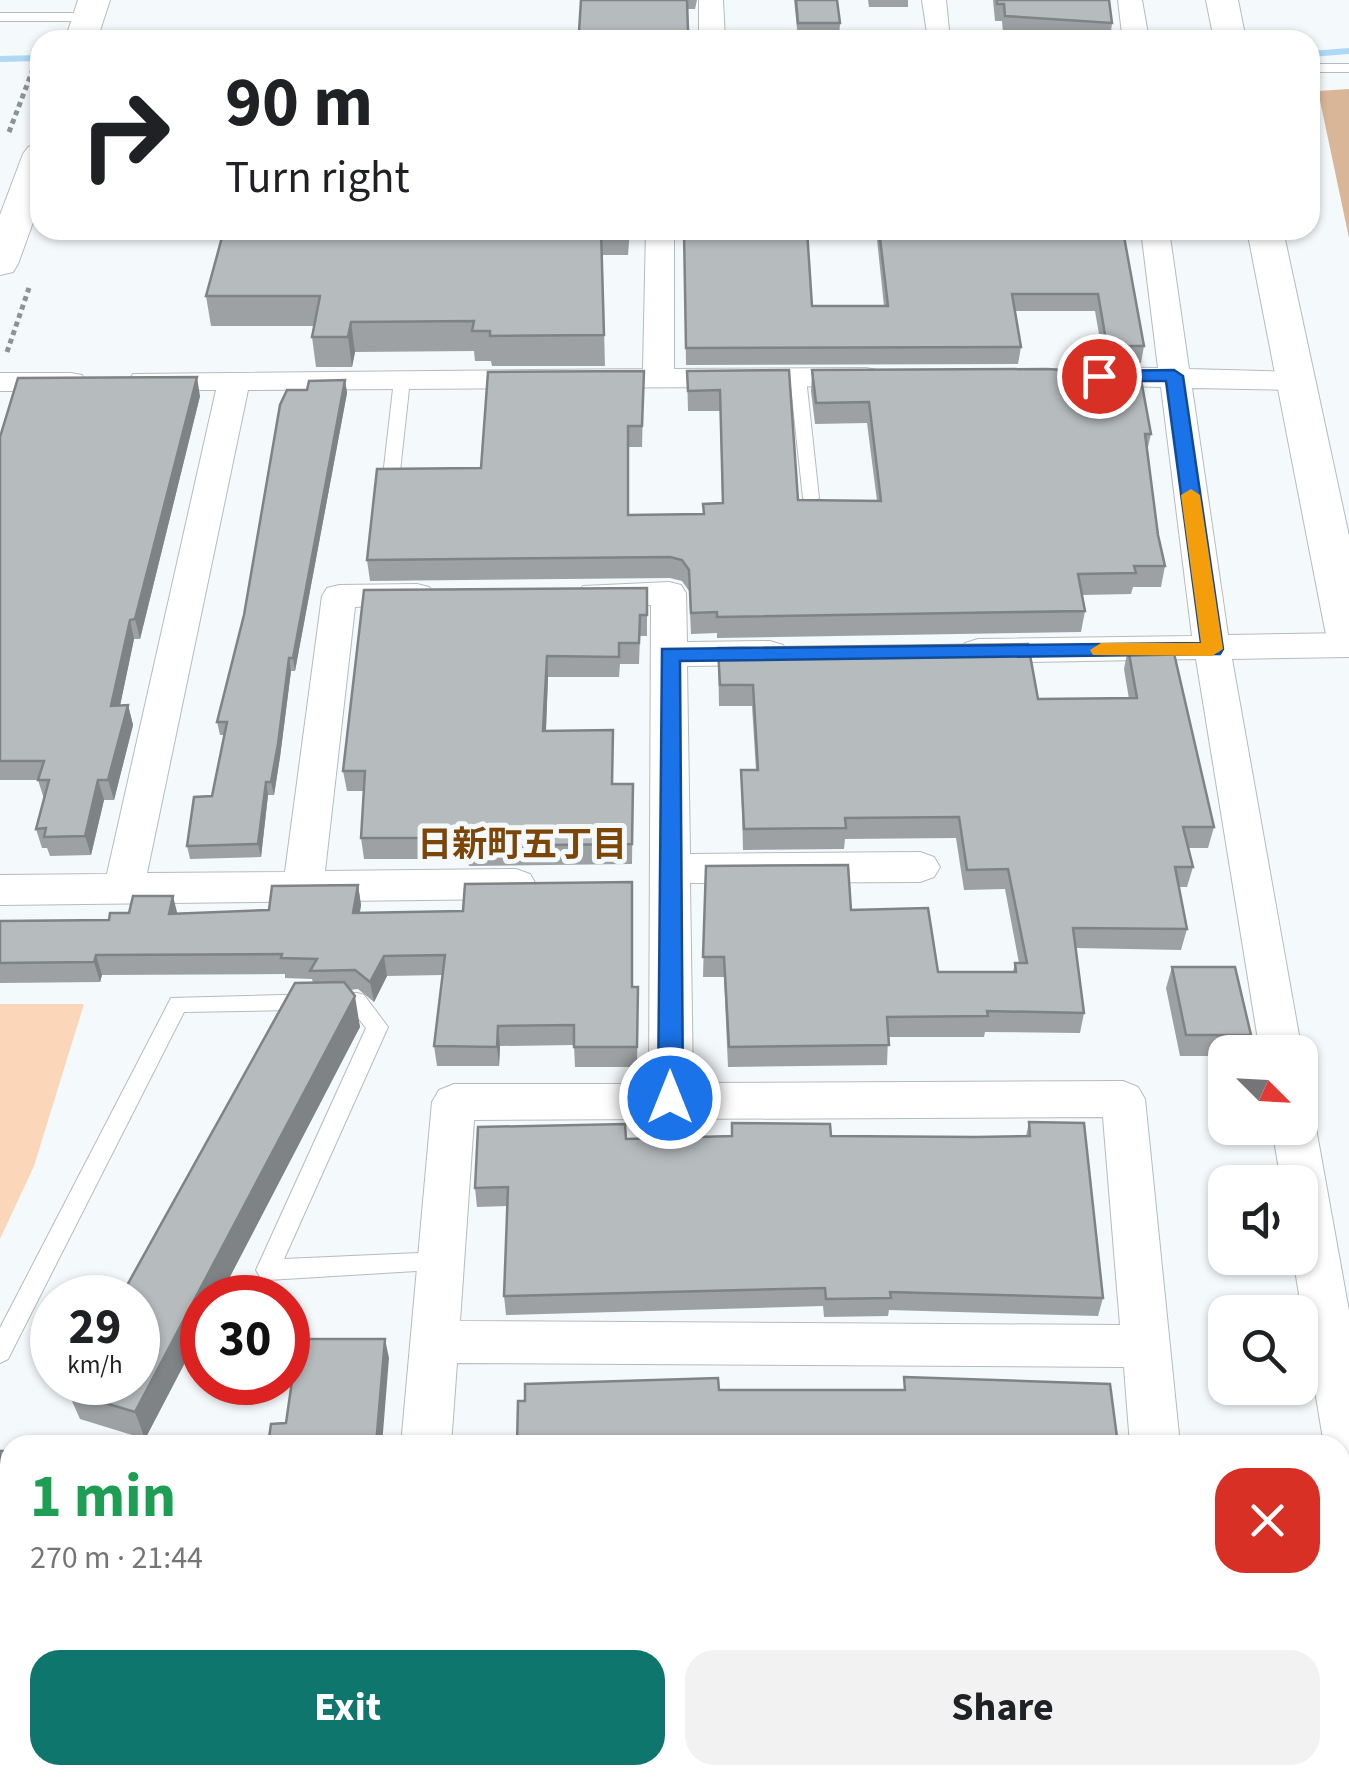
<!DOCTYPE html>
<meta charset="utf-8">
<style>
body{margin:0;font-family:"Source Sans 3","Noto Sans JP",sans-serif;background:#f2f2f2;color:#202124;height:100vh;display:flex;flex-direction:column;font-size:38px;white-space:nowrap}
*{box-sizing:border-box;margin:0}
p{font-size:32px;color:#757577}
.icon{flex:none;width:55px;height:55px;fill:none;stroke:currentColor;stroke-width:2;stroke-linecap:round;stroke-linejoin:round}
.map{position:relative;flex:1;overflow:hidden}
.panel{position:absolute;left:0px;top:1435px;width:1350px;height:350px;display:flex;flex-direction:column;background:#fff;border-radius:30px 30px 0 0;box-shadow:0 2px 8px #0004}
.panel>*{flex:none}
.top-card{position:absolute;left:30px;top:30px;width:1290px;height:210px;border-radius:30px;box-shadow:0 2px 8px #0004;background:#fff;color:#202124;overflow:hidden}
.needle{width:65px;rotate:114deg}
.controls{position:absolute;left:1208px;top:1035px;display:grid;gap:20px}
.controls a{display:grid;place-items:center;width:110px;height:110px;border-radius:20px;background:#fff;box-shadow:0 2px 8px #0004;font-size:50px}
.speed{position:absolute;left:30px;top:1275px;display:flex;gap:20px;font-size:50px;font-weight:700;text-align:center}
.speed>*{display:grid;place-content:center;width:130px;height:130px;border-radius:50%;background:#fff;box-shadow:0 2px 8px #0004;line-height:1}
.speed small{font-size:25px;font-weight:400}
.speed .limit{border:15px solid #d22;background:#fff;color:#111}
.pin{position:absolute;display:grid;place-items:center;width:85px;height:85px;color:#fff;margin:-42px;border:5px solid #fff;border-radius:50%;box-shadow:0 2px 10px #0007}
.me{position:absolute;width:110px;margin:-55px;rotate:0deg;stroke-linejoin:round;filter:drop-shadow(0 0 8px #0008)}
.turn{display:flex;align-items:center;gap:35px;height:210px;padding:0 30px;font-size:45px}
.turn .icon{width:130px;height:130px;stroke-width:2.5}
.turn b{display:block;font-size:70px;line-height:85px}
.round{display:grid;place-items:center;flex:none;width:105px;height:105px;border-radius:30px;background:#f2f2f2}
.summary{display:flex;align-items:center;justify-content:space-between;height:170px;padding:0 30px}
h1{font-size:60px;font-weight:700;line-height:75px;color:#1e9e55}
.cta{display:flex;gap:20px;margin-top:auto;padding:20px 30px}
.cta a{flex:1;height:115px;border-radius:30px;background:#0f766e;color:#fff;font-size:40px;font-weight:700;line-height:115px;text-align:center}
.cta a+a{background:#f2f2f2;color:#202124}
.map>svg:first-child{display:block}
</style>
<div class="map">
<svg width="1349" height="1785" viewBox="0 0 1349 1785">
<rect width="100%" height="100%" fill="#f4f9fc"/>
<path fill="#fbd6b8" d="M0,1004H84L34,1166L0,1239Z"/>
<path fill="#dab698" d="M1349,89V238L1318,91Z"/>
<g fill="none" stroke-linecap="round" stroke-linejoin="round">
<g fill="#aed8f3" fill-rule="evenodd">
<path d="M1349,48V54L1310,57V51Z"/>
<path d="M40,55V61L0,62V56Z"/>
</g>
<defs>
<g id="service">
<path d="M0,13H89L95,17L89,21H0Z"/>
<rect x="1310" y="64" width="39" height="8"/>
<path d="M798,373L806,378L819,498L811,503L803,498L790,378Z"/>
<path d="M402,375L410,380L400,471L417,472L419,476C411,484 391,484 383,476L394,380Z"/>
<path d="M357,993L364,995L388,1027L284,1259L441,1252L449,1255L453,1262L449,1269L268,1280L260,1277L256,1270L366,1028L351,1009L184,1012L8,1359L0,1363V1328L171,998Z"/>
</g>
<g id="minor">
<path d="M699,0H723L725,40H699Z"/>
<path d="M922,0H946L950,40H928Z"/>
<path d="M1118,0H1142L1148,34L1144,39L1128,40L1122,34Z"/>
<path d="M646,230H674V369L866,368L877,370L882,377L877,384L866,386L248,390L147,873L285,872L322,596L327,588L339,585L417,584L429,587L434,595L429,603L355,607L325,871L516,869L530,874L536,884L530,894L516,899L0,905V875L107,874L216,390H144L133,388L128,381L133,374L643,369Z"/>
<path d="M1141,230H1169L1189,369L1295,372L1306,374L1311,381L1306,388L1295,390L1192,388L1228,635L1349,633V657L1232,659L1302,1052L1300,1056V1052H1260L1196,659L978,663L965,659L960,651L965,643L978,639L1192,636L1161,387L1089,385L1078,383L1073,376L1078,369L1089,367L1158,368Z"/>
<path d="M0,373H71L82,375L87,382L82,389L71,391H0Z"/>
<path d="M669,582L681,585L686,593L687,642L770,641L783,645L788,653L783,661L770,665L687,666L690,854L920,852L934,857L940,867L934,877L920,882L690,883L693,1083L1123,1081L1138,1087L1145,1099L1180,1445H1130L1124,1367L457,1363L451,1445H401L432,1102L439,1090L454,1084H649L651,605L583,602L578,594L583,586ZM1103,1117L1120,1325L460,1321L474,1120Z"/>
<path d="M1300,1112L1310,1115L1316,1128L1349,1311V1471L1340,1467V1445H1324L1293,1258H1300V1182H1281L1272,1128H1300Z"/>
<rect x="1340" y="1611" width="9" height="52"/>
<rect x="0" y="1623" width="10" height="52"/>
<path d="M43,1775H97V1785H41Z"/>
<path d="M373,1775H427V1785H371Z"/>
<path d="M739,1775H793L795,1785H739Z"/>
<path d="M1164,1775H1218L1220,1785H1164Z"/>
</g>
<g id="tertiary">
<path d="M78,0H110L97,40H65Z"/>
<path d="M1206,0H1238L1246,40H1214Z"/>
<path d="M40,144V203L18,264L13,272L0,275V215L23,154L28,147Z"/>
<path d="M1247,230H1283L1349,536V655L1333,650L1327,640Z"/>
</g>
</defs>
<use href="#service" stroke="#b6bbbe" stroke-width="2"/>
<use href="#minor" stroke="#b6bbbe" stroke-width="2"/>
<use href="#tertiary" stroke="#b6bbbe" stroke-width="2"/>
<g stroke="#8f9295" stroke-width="5" stroke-dasharray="5 4" stroke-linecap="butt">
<path d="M9,132L40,51"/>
<path d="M7,352L29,288"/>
</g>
<use href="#service" fill="#fff" fill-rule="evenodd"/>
<use href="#minor" fill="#fff" fill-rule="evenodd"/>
<use href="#tertiary" fill="#fff" fill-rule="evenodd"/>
</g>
<g fill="#9da1a3">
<path d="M581,0H697L695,9H687L688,40H579Z"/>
<path d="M794,0H837L840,23L839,38H798Z"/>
<path d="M868,0H908V7H869Z"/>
<path d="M993,0H1109L1112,23L1110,40L1003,33L1002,21H995Z"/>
<path d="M224,230H630L628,255H602L605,366H492L491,361H475L474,351L355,352L352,367H316L312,337L314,326H211L206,296Z"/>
<path d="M684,230L812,306H884L876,230H964V233L1123,231L1144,346L1141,363H1104L1095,311H1015L1021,347L1018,364L686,365Z"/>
<path d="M789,370L798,500L877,501L867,423L815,424L811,391L812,370L1151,434L1147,451L1158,535L1165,566L1161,587H1133L1131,594L1082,595L1085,611L1081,632L717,638V633L691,634L689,591L682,581L670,578L370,581L367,560L481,468L644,371L642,447H629V515L703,514V504L722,503L720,411H688L687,371Z"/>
<path d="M345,380L347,393L295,671H291L280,757L274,795H268L261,857L190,859L187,846L212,796L224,735H220L217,722L307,390Z"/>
<path d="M200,396L140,639H134L120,705H128L133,725L114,800H104L91,855L50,856L47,848H42L36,829L44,799L38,780H0V437Z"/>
<path d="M647,588V636H640L639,664H620L619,677H548L546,731L613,784H633L632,864L469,866L468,859H364L361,838L364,791H347L343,771Z"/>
<path d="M718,648L1038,699H1129L1124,669L1128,648L1214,827L1208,848H1188L1193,867L1187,887H1179L1187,929L1181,950L1076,948L1084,1013L1080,1033L985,1032L984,1037H888L887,1065L728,1067L724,977H703L706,866L851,910L938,972H1013L1015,963H1019L1005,889L964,890L956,838L845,839L844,849L743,850L741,770H756L752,706H719Z"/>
<path d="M358,885L361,905L360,912L632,987L638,1007L637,1067H575L574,1045L500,1046L499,1066H437L434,1046L443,975L387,976L374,1002L358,989L350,990L360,1027L202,1298V1330L145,1439L80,1419L68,1392L313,983L312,979L285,978V974L102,975L100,982L0,983V921L109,920L177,913L269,910Z"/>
<path d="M1172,967L1251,1035L1245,1052H1225V1056H1180L1166,988Z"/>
<path d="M1029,1122L1103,1298L1098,1316L889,1310L888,1316L824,1317L823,1306L506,1315L504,1296L507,1206L477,1207L475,1188L626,1139L731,1136L732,1123L831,1136H1026Z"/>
<rect x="0" y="1451" width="10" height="122"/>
<path d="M482,1775H715V1785H481Z"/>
<path d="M1278,1775H1340L1349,1785H1279Z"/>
</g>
<g fill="#7f8385">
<path d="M351,322L355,352L352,367L348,337Z"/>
<path d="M197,377L200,396L140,639L135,619Z"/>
<path d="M345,380L347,393L295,671L293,658Z"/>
<path d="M130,620L134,639L116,725L111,706Z"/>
<path d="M547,656L548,677L545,752L543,731Z"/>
<path d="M289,658L291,671L280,757L274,795L271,782Z"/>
<path d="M128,705L133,725L114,800L108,780Z"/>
<path d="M98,780L104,800L91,855L85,836Z"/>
<path d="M266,782L268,795L261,857L258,844Z"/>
<path d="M358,885L361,905L356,933L353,913Z"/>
<path d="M173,896L178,916L169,914Z"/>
<path d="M96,955L102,975L100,982L94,962Z"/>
<path d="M384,956L387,976L374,1002L370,982Z"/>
<path d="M355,996L360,1027L219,1298H202V1330L145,1439L135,1412Z"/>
<path d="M498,1026L500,1046L499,1066L497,1047Z"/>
<path d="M385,1339L389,1358L382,1445H376Z"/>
<path d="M353,1775H359L358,1785H352Z"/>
</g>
<g fill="#b6bbbe" stroke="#7f8385" stroke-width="2.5">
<path d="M581,0H687L688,31L579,32Z"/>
<path d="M796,0H837L840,23H798Z"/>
<path d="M997,0H1109L1112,23L1005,16L1004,4H997Z"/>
<path d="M224,230H601L604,335L490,336V331H472L474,321L351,322L348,337H312L320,296H206Z"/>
<path d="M684,230H807L812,306H888L879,230H964V233L1123,231L1144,346H1107L1098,294H1012L1021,347L686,348Z"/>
<path d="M1047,369L1140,374L1151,434H1145L1158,535L1165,566H1134L1136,573L1078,574L1085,611L717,617V612L691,613L689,570L682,560L670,557L367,560L377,469L481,468L488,372L644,371L642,426H628V515L704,514L703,504L723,503L720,390L688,391L687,371L789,370L798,500L881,501L869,402L816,403L812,370Z"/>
<path d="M197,377L135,619L130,620L111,706L128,705L108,780H98L85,836L44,837L46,828L36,829L49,780H38L44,761H0V437L18,378Z"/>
<path d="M345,380L293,658H289L278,744L271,782H266L258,844L187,846L194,797L212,796L227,722H217L244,615L280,405L287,390H307L309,381Z"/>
<path d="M647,588V615H640L639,643H619V657L547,656L543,731L613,730L612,784H633L632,844L467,846V838H361L365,771H343L364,590Z"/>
<path d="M1028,644L1038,699L1137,698L1128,648L1173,649L1214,827H1183L1193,867H1175L1187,929L1073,928L1084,1013L987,1011L988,1016L887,1017L889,1045L729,1047L724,957H703L706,866L848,865L851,910L928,908L938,972H1016L1015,963H1027L1008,869L967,870L959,817L845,818L846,828L744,829L741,770H758L753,685H720L718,648Z"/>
<path d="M632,882V987H638L637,1047H574V1025L498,1026L497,1047L434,1046L445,955L384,956L370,982L355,970L310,971L317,959L281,958L282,954L96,955L94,962L0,963V921L109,920L110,913H129L133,896H173L169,914L269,910L272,886L358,885L353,913L463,911L465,884Z"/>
<path d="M1172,967H1235L1251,1035H1186Z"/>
<path d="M344,982L355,996L135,1412L68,1392L73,1382H138V1298H120L295,983Z"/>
<path d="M1029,1122L1084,1123L1103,1298L890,1292L891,1298L826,1299L825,1288L504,1296L508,1187L475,1188L478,1127L625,1124L626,1139L732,1136V1123L830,1124L831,1136L976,1137L1030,1136Z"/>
<path d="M298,1339H385L376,1445H268L271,1424L286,1423Z"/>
<path d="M904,1377L1110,1384L1118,1445H517L518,1401H525V1384L718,1378L719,1390H905Z"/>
<rect x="0" y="1451" width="10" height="104"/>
<path d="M1340,1690H1349V1785H1290L1289,1775H1340Z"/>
<path d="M130,1775H353L352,1785H129Z"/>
<path d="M482,1775H715V1785H634L635,1776L553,1778L552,1785H481Z"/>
<path d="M821,1775H1141L1142,1785H822Z"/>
</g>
<path fill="#1a73e8" stroke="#114b97" stroke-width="2.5" d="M1174,370L1183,376L1223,649L1220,654L680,661L683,1098L679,1106H662L658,1098L662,649L1201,643L1166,381H1099L1090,376L1099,371Z"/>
<path fill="#f59e0b" d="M1191,489L1200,495L1223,649L1212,656L1093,655L1090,650L1101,643H1201L1181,495Z"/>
<g text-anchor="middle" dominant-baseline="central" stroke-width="10" stroke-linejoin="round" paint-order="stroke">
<g font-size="35" font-weight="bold" fill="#7c4609" stroke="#f4f9fc">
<text x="522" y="845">日新町五丁目</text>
</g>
</g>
</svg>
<div class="controls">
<a><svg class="needle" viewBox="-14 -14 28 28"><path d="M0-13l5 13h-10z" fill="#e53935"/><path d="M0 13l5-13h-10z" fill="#757577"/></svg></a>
<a><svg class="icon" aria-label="sound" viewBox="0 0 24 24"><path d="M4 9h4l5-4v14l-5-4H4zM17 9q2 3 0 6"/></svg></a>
<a><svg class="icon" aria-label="search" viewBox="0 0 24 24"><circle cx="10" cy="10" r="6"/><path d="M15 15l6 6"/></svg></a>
</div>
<div class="speed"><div>29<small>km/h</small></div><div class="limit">30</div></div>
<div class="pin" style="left:1099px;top:376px;background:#d93025"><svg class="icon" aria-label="arrive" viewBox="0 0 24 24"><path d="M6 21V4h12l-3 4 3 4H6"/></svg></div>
<svg class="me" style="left:670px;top:1098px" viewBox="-20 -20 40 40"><circle r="17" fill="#1a73e8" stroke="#fff" stroke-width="3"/><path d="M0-11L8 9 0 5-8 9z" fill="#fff"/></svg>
<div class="top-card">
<div class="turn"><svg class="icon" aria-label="right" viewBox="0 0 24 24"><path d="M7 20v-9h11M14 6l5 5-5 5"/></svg><div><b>90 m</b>Turn right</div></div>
</div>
<section class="panel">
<div class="summary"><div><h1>1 min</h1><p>270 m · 21:44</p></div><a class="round" style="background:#d93025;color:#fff"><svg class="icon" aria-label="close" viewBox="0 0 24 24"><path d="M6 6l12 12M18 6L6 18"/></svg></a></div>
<div class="cta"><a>Exit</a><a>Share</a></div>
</section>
</div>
